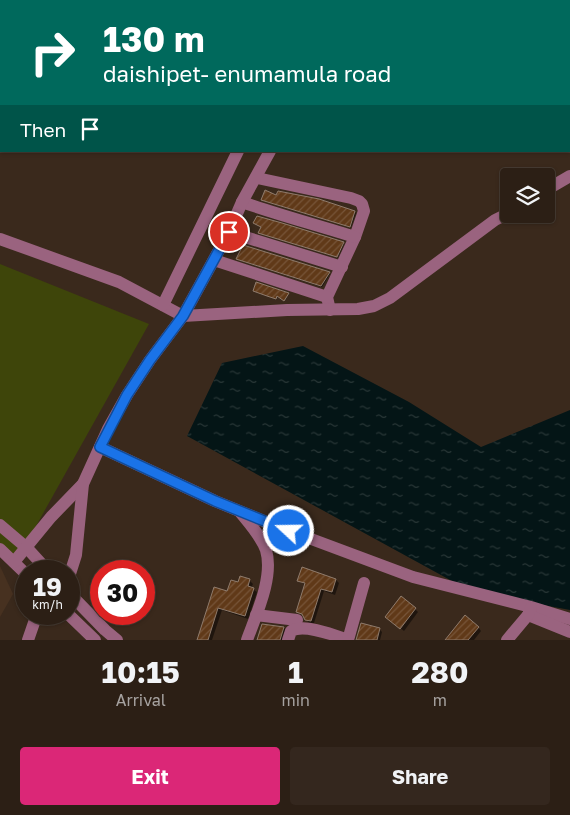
<!DOCTYPE html>
<style>
body{margin:0;font-family:"Golos Text",sans-serif;background:#34271e;color:#f1f3f6;height:100vh;display:flex;flex-direction:column;font-size:19px;white-space:nowrap}
*{box-sizing:border-box;margin:0}
p{font-size:16px;color:#a6a2a0}
.icon{flex:none;width:28px;height:28px;fill:none;stroke:currentColor;stroke-width:2;stroke-linecap:round;stroke-linejoin:round}
.map{position:relative;height:640px;overflow:hidden}
.panel{display:flex;flex-direction:column;background:#2c1f15;flex:1}
.panel>*{flex:none}
.top-card{position:absolute;left:0px;top:0px;width:570px;height:152px;box-shadow:0 1px 4px #0004,0 0 0 1px #483d34;background:#00695c;color:#fff;overflow:hidden}
.controls{position:absolute;left:500px;top:168px;display:grid;gap:10px}
.controls a{display:grid;place-items:center;width:55px;height:55px;border-radius:5px;background:#2c1f15;box-shadow:0 1px 4px #0004,0 0 0 1px #483d34;font-size:25px}
.speed{position:absolute;left:15px;top:560px;display:flex;gap:10px;font-size:25px;font-weight:700;text-align:center}
.speed>*{display:grid;place-content:center;width:65px;height:65px;border-radius:50%;background:#2c1f15;box-shadow:0 1px 4px #0004,0 0 0 1px #483d34;line-height:1}
.speed small{font-size:12px;font-weight:400}
.speed .limit{border:8px solid #d22;background:#fff;color:#111}
.pin{position:absolute;display:grid;place-items:center;width:42px;height:42px;color:#fff;margin:-21px;border:2px solid #fff;border-radius:50%;box-shadow:0 1px 5px #0007}
.me{position:absolute;width:55px;margin:-28px;rotate:291deg;stroke-linejoin:round;filter:drop-shadow(0 0 4px #0008)}
.turn{display:flex;align-items:center;gap:18px;height:105px;padding:0 20px;font-size:22px}
.turn .icon{width:65px;height:65px;stroke-width:2.5}
.turn b{display:block;font-size:35px;line-height:42px}
.then{display:flex;align-items:center;height:48px;padding:0 20px;background:#0003;gap:10px;font-size:19px}
.eta{display:flex;justify-content:space-evenly;align-items:center;height:85px;text-align:center}
.eta b{font-size:30px;font-weight:700;line-height:35px}
.button{display:flex;gap:10px;margin-top:auto;padding:10px 20px}
.button a{flex:1;height:58px;border-radius:5px;background:#db2777;color:#fff;font-size:20px;font-weight:700;line-height:58px;text-align:center}
.button a+a{background:#34271e;color:#f1f3f6}
.map>svg:first-child{display:block}
</style>
<div class="map">
<svg width="570" height="640" viewBox="0 0 570 640">
<defs>
<pattern id="water-ripples" width="26" height="14" patternUnits="userSpaceOnUse" patternTransform="scale(1.25)"><rect width="26" height="14" fill="#041516"/><path d="M2 4q2-2 4 0t4 0M15 11q2-2 4 0t4 0" fill="none" stroke="#293737"/></pattern>
<pattern id="building-hatch" width="6" height="6" patternUnits="userSpaceOnUse" patternTransform="scale(1.25)"><rect width="6" height="6" fill="#603918"/><path d="M-1 1l2-2M0 6l6-6M5 7l2-2" fill="none" stroke="#775539"/></pattern>
</defs>
<rect width="100%" height="100%" fill="#3a291c"/>
<path fill="#473120" d="M0,566L13,594L0,617Z"/>
<path fill="#3e450a" d="M0,264L149,324L17,560L0,545Z"/>
<path fill="url(#water-ripples)" d="M303,346L409,402L481,447L570,410V610L472,592L187,436L222,363Z"/>
<g fill="#0007">
<path d="M0,19H1V57L0,56Z"/>
<path d="M264,201H318L356,213L351,227Z"/>
<path d="M256,224L343,243L344,244L338,257L261,233L262,228Z"/>
<path d="M239,260L329,273L330,274L322,287Z"/>
<path d="M302,569L336,580L339,583L335,595L324,591L314,623H309L304,616L298,611L306,585L299,580Z"/>
<path d="M249,580L253,584L251,588L257,592L248,619L222,610L212,640H199L215,588L228,593L238,584Z"/>
<path d="M415,609L418,612L404,631L390,620Z"/>
<path d="M263,625L284,628L287,631L283,640H258Z"/>
<path d="M478,627L481,631L474,640H453Z"/>
<path d="M379,629L382,632L380,640H358Z"/>
</g>
<g fill="url(#building-hatch)" stroke="#8f7b6c">
<path d="M265,190L276,195L278,191L319,199L355,211L350,227L261,200Z"/>
<path d="M257,216L282,223L344,242L337,257L258,233L261,227L253,223Z"/>
<path d="M243,245L330,272L321,286L236,259Z"/>
<path d="M256,282L289,293L284,301L277,296L276,299L267,296L253,291Z"/>
<path d="M302,567L336,579L332,592L321,589L311,621L305,620L302,614L296,612L305,583L297,581Z"/>
<path d="M240,576L250,579L248,586L254,588L245,616L218,608L208,640H197L214,587L227,591L231,580L238,582Z"/>
<path d="M401,596L416,608L400,629L385,617Z"/>
<path d="M465,615L479,627L468,640H445Z"/>
<path d="M361,623L380,628L377,640H356Z"/>
<path d="M262,624L284,627L280,640H257Z"/>
</g>
<g fill="none" stroke-linecap="round" stroke-linejoin="round">
<g stroke="#9a637f" stroke-width="12">
<path d="M310,1L311,0"/>
<path d="M345,1V0"/>
<path d="M257,178L351,198L359,201L362,204L364,211L355,237L327,297L330,310"/>
<path d="M546,190L570,176"/>
<path d="M242,202C279,215 317,225 355,237"/>
<path d="M229,232L342,267"/>
<path d="M0,239L119,282L183,316L287,310L358,309L374,306L390,298L495,220L509,213"/>
<path d="M214,260L327,297"/>
<path d="M163,305L238,151"/>
<path d="M100,447L215,501L271,524L413,577L531,607L570,619"/>
<path d="M240,512C249,523 261,536 266,550C274,577 256,615 247,640"/>
<path d="M0,525L27,548L48,571"/>
<path d="M0,549L26,574"/>
<path d="M14,562L51,517L83,484"/>
<path d="M69,577L76,555L83,484L108,429L127,395L150,360L183,316L229,232L242,202L270,151"/>
<path d="M69,593L105,630L117,640"/>
<path d="M68,614L95,640"/>
<path d="M256,615L297,620"/>
<path d="M528,615L570,632"/>
<path d="M28,640L37,614"/>
<path d="M288,640L291,631C304,623 334,635 348,640"/>
<path d="M348,640L364,583"/>
<path d="M507,640L528,615L531,608"/>
</g>
</g>
<g fill="none" stroke-linecap="round" stroke-linejoin="round">
<defs>
<path id="route" d="M229,232L183,316L150,360L127,395L100,447L215,501L289,531"/>
</defs>
<use href="#route" stroke="#114b97" stroke-width="12"/>
<use href="#route" stroke="#1a73e8" stroke-width="9"/>
</g>
</svg>
<div class="controls">
<a><svg class="icon" aria-label="layers" viewBox="0 0 24 24"><path d="M12 4l9 5-9 5-9-5zM3 14l9 5 9-5"/></svg></a>
</div>
<div class="speed"><div>19<small>km/h</small></div><div class="limit">30</div></div>
<div class="pin" style="left:229px;top:232px;background:#d93025"><svg class="icon" aria-label="arrive" viewBox="0 0 24 24"><path d="M6 21V4h12l-3 4 3 4H6"/></svg></div>
<svg class="me" style="left:289px;top:531px" viewBox="-20 -20 40 40"><circle r="17" fill="#1a73e8" stroke="#fff" stroke-width="3"/><path d="M0-11L8 9 0 5-8 9z" fill="#fff"/></svg>
<div class="top-card">
<div class="turn"><svg class="icon" aria-label="right" viewBox="0 0 24 24"><path d="M7 20v-9h11M14 6l5 5-5 5"/></svg><div><b>130 m</b>daishipet- enumamula road</div></div>
<div class="then">Then<svg class="icon" aria-label="arrive" viewBox="0 0 24 24"><path d="M6 21V4h12l-3 4 3 4H6"/></svg></div>
</div>
</div>
<section class="panel">
<div class="eta">
<div><b>10:15</b><p>Arrival</p></div>
<div><b>1</b><p>min</p></div>
<div><b>280</b><p>m</p></div>
</div>
<div class="button"><a>Exit</a><a>Share</a></div>
</section>
